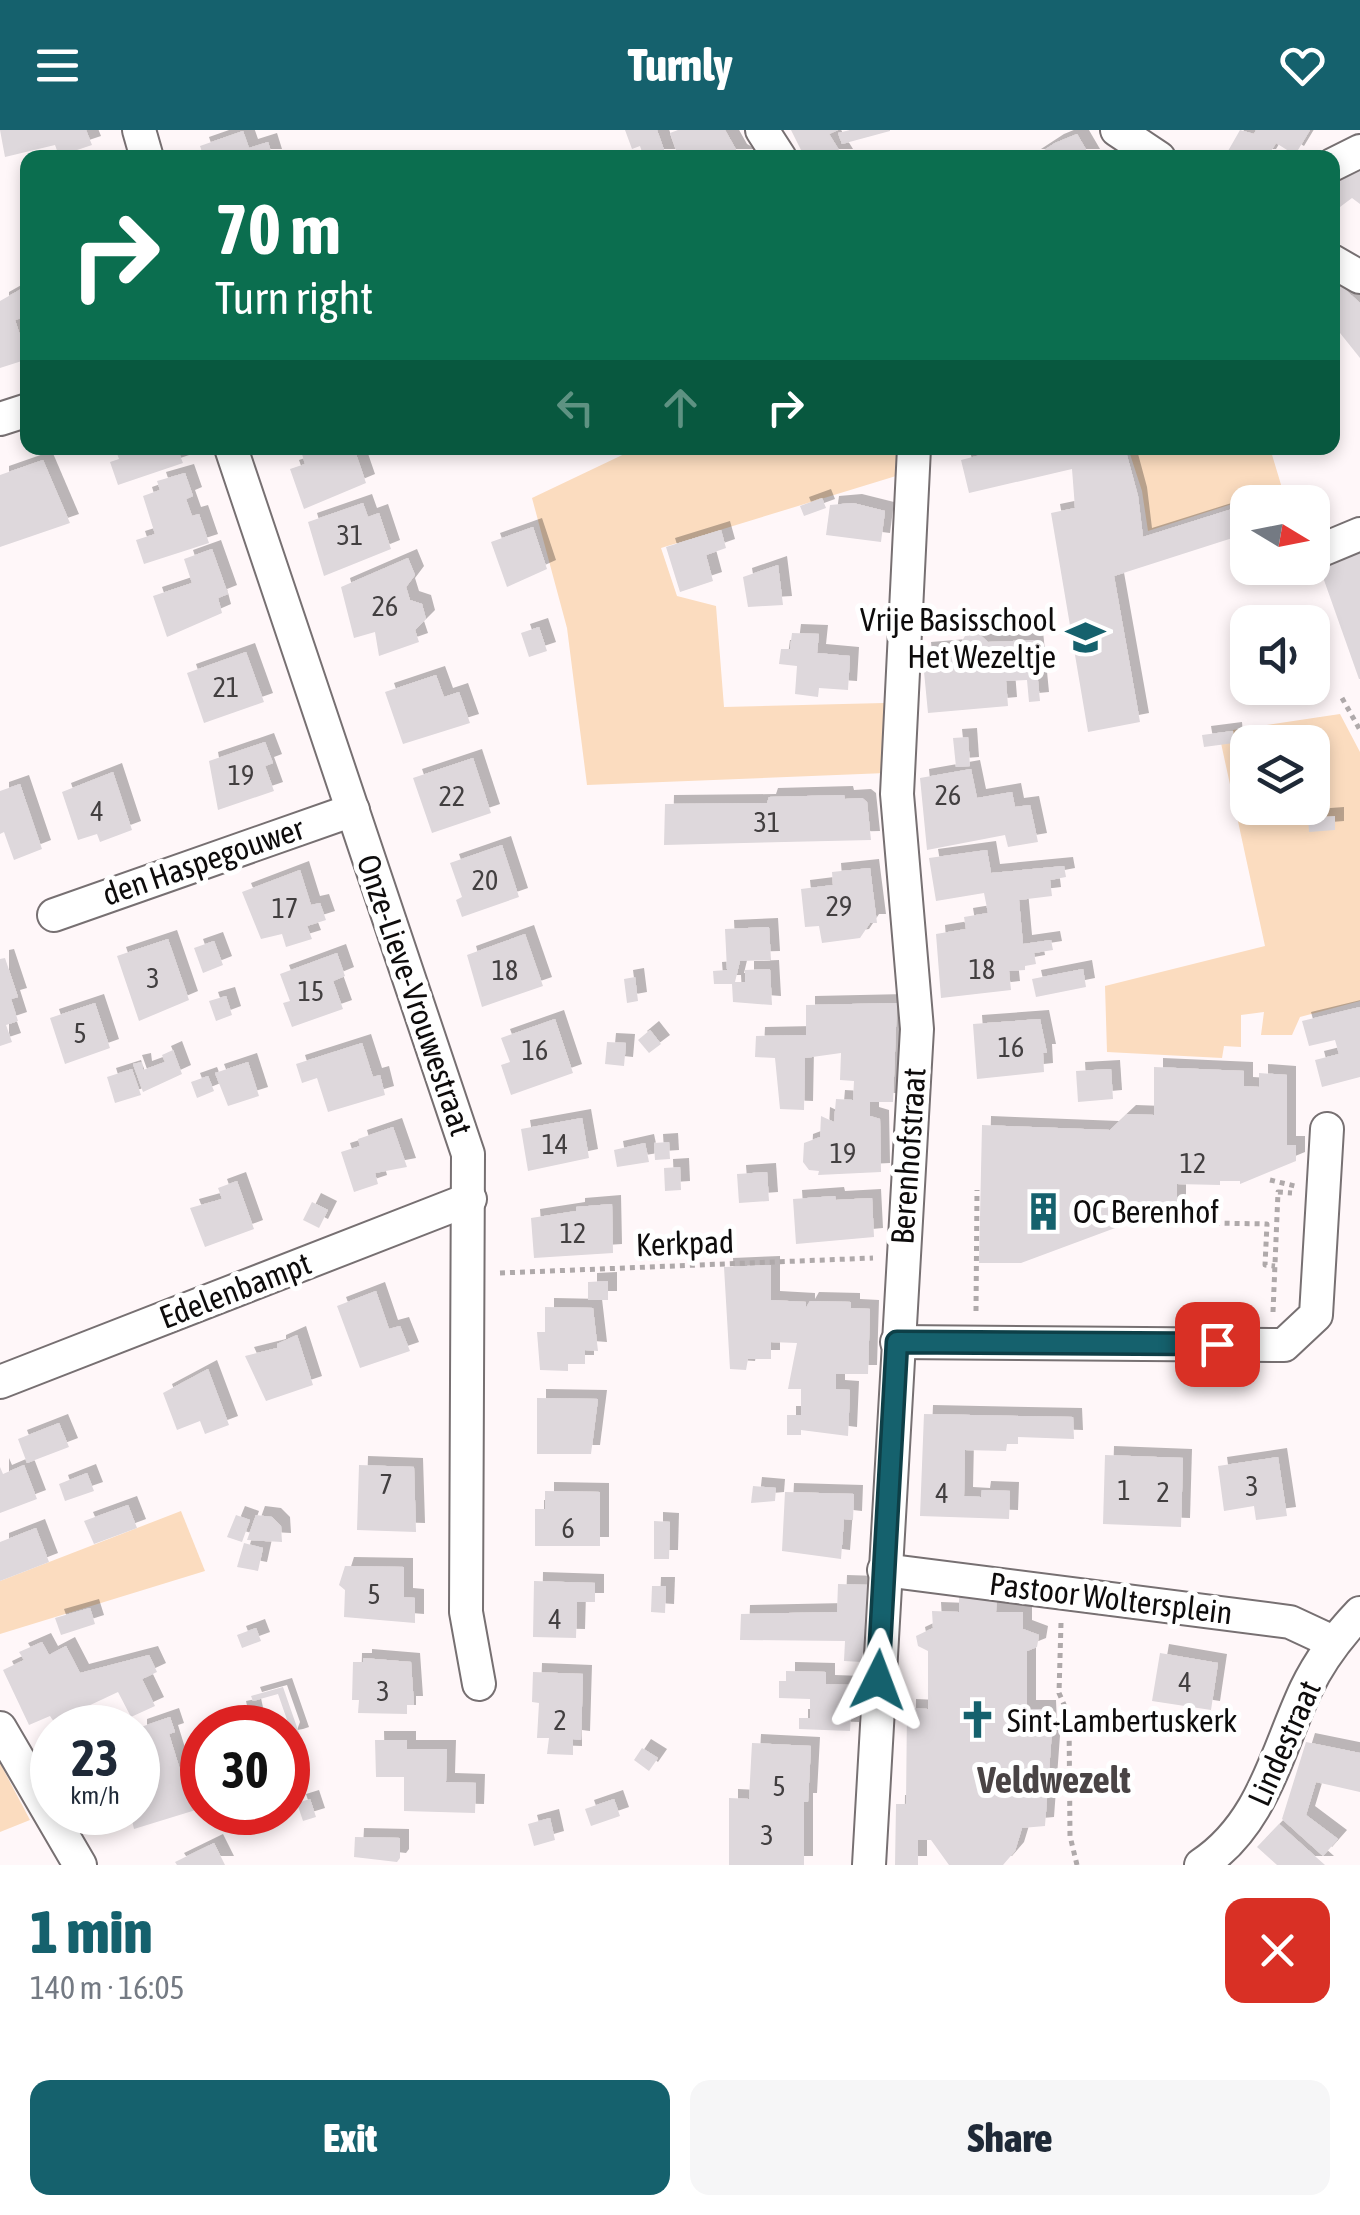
<!DOCTYPE html>
<meta charset="utf-8">
<style>
body{margin:0;font-family:"Asap Condensed",sans-serif;background:#f6f6f7;color:#1f2937;height:100vh;display:flex;flex-direction:column;font-size:38px;white-space:nowrap}
*{box-sizing:border-box;margin:0}
p{font-size:32px;color:#747a83}
.icon{flex:none;width:55px;height:55px;fill:none;stroke:currentColor;stroke-width:2;stroke-linecap:round;stroke-linejoin:round}
.map{position:relative;height:1735px;overflow:hidden}
.side{display:flex;flex-direction:column;background:#fff;flex:1}
.side>*{flex:none}
.hud{position:absolute;left:20px;top:20px;width:1320px;height:305px;border-radius:20px;box-shadow:0 5px 15px #0003;background:#0b6e4f;color:#fff;overflow:hidden}
.needle{width:65px;rotate:100deg}
.controls{position:absolute;left:1230px;top:355px;display:grid;gap:20px}
.controls a{display:grid;place-items:center;width:100px;height:100px;border-radius:20px;background:#fff;box-shadow:0 5px 15px #0003;font-size:50px}
.speed{position:absolute;left:30px;top:1575px;display:flex;gap:20px;font-size:50px;font-weight:700;text-align:center}
.speed>*{display:grid;place-content:center;width:130px;height:130px;border-radius:50%;background:#fff;box-shadow:0 5px 15px #0003;line-height:1}
.speed small{font-size:25px;font-weight:400}
.speed .limit{border:15px solid #d22;background:#fff;color:#111}
.pin{position:absolute;display:grid;place-items:center;width:85px;height:85px;color:#fff;margin:-42px;border-radius:20px;box-shadow:0 5px 15px #0006}
.me{position:absolute;width:110px;margin:-55px;rotate:3deg;stroke-linejoin:round;filter:drop-shadow(0 0 8px #0008)}
.turn{display:flex;align-items:center;gap:35px;height:210px;padding:0 30px;font-size:45px}
.turn .icon{width:130px;height:130px;stroke-width:2.5}
.turn b{display:block;font-size:70px;line-height:85px}
.lanes{display:flex;align-items:center;height:95px;padding:0 30px;background:#0003;justify-content:center;gap:50px;direction:ltr}
.lanes .off{opacity:.35}
.round{display:grid;place-items:center;flex:none;width:105px;height:105px;border-radius:20px;background:#f6f6f7}
.head{display:flex;align-items:center;justify-content:space-between;height:170px;padding:0 30px}
h1{font-size:60px;font-weight:800;line-height:75px;color:#15616d}
.button{display:flex;gap:20px;margin-top:auto;padding:20px 30px}
.button a{flex:1;height:115px;border-radius:20px;background:#15616d;color:#fff;font-size:40px;font-weight:800;line-height:115px;text-align:center}
.button a+a{background:#f6f6f7;color:#1f2937}
header{display:flex;justify-content:space-between;align-items:center;height:130px;padding:0 30px;background:#15616d;color:#fff;font-size:45px;font-weight:800}
.map>svg:first-child{display:block}
</style>
<header><svg class="icon" aria-label="menu" viewBox="0 0 24 24"><path d="M4 6h16M4 12h16M4 18h16"/></svg>Turnly<svg class="icon" aria-label="heart" viewBox="0 0 24 24"><path d="M12 20l-8-8c-3-5 5-10 8-4 3-6 11-1 8 4z"/></svg></header>
<div class="map">
<svg width="1360" height="1735" viewBox="0 0 1360 1735">
<defs>
<filter id="shadow"><feDropShadow dx="9" dy="-9" stdDeviation="0" flood-color="#0004"/></filter>
</defs>
<rect width="100%" height="100%" fill="#fff7f9"/>
<g fill="#fbdcbf" fill-rule="evenodd">
<path d="M637,318H896V346L661,418L677,466L716,476L724,577L884,573L886,643L587,655L567,498L532,368Z"/>
<path d="M1128,318H1270L1282,358L1148,401L1142,361Z"/>
<path d="M1340,584L1360,622V871L1300,887L1292,905H1261L1264,882L1241,885V917L1224,916L1222,928L1107,922L1105,856L1265,816L1221,613L1233,611V600ZM1248,612H1312V678H1248Z"/>
<path d="M181,1381L205,1441L0,1504V1451Z"/>
<path d="M0,1633L30,1690L0,1702Z"/>
</g>
<g fill="#ded8dc" filter="url(#shadow)">
<path d="M0,0H86L92,15L59,26L55,15L5,27Z"/>
<path d="M625,0H657L667,28H644L640,16L632,19Z"/>
<path d="M678,0H725L738,23L747,28H690L687,20L677,23L670,3Z"/>
<path d="M791,0H838L829,4L844,28H805Z"/>
<path d="M850,0H890V1L842,14L838,3Z"/>
<path d="M1240,0L1254,4L1256,0H1310L1295,25L1276,13L1267,28H1224Z"/>
<path d="M243,1L249,18L268,12L273,28H204L200,16Z"/>
<path d="M1077,4L1091,28H1032L1055,13Z"/>
<path d="M1360,39V74L1352,68L1332,83V51Z"/>
<path d="M1340,155L1360,173V228L1332,193V159Z"/>
<path d="M23,158L28,186L15,190L28,229L0,238V171Z"/>
<path d="M115,318H177L183,333L118,355L110,332L119,329Z"/>
<path d="M320,318H354L366,353L304,379L290,339L305,334L302,324Z"/>
<path d="M1008,318H1125L1138,366L1143,407L1248,374V403L1114,446L1140,592L1088,602L1051,383L1075,378L1072,339L969,363L961,330Z"/>
<path d="M43,330L70,393L0,417V345Z"/>
<path d="M185,343L193,366L186,369L192,386L199,384L209,413L144,434L136,410L155,404L143,366L160,360L157,351Z"/>
<path d="M822,368L826,378L804,386L800,376Z"/>
<path d="M363,373L368,387L379,383L391,419L324,446L308,392Z"/>
<path d="M853,373L885,381L881,412L826,405L830,375Z"/>
<path d="M533,397L547,439L507,457L491,412Z"/>
<path d="M721,400L726,418L706,425L713,451L680,462L666,417Z"/>
<path d="M212,419L228,464L218,468L222,483L167,507L153,466L192,453L184,429Z"/>
<path d="M1360,421V549H1359L1319,436Z"/>
<path d="M408,428L415,445L406,457L410,470L422,474L426,489L415,500L419,512L379,526L375,502L354,508L341,457Z"/>
<path d="M778,435L783,475L748,477L743,447Z"/>
<path d="M539,497L547,521L529,527L521,503Z"/>
<path d="M792,503L819,504L817,523L850,526L848,560L819,558L818,567L795,564L797,536L779,534L781,519H790Z"/>
<path d="M980,505L988,512L1034,510L1040,571L1029,572L1027,550L1006,551L1008,576L928,583L922,521L958,518L965,506Z"/>
<path d="M246,522L264,572L204,593L187,543Z"/>
<path d="M436,545L444,567L459,562L470,593L403,614L385,562Z"/>
<path d="M1233,601L1234,613L1204,617L1202,605Z"/>
<path d="M968,607L970,636L956,637L953,608Z"/>
<path d="M265,612L273,633L265,636L274,661L218,680L209,631Z"/>
<path d="M473,628L491,683L432,703L413,648Z"/>
<path d="M971,639L977,668L1012,662L1015,677L1030,675L1038,712L1008,717L1005,705L927,720L920,648Z"/>
<path d="M113,642L132,700L100,712L97,704L78,710L62,662Z"/>
<path d="M20,654L42,719L14,730L4,702L0,704V661Z"/>
<path d="M844,665L845,669L862,668L867,672L871,710L664,715L665,674L767,673L769,667Z"/>
<path d="M1335,686V700L1309,702L1308,688Z"/>
<path d="M502,715L519,767L462,787L456,770L462,767L450,733Z"/>
<path d="M987,720L991,743L1064,736L1066,747L1050,750L1052,766L1019,770L1023,814L1051,810L1053,820L1034,823L1036,834L1025,836V840L1009,841L1011,860L941,868L936,804L966,799L964,787L988,783L984,763L936,771L929,728Z"/>
<path d="M870,738L877,793H870L860,808L822,813L819,796L805,797L801,759L833,755L832,742Z"/>
<path d="M300,740L311,775L320,773L326,790L307,796L312,809L286,817L282,804L261,809L242,762Z"/>
<path d="M769,797L771,830L740,831L735,852H745V840L770,839L772,875L733,872L732,854H714L713,841L727,840L725,799Z"/>
<path d="M525,804L543,856L482,877L467,825Z"/>
<path d="M168,809L189,870L139,891L117,826Z"/>
<path d="M214,811L223,835L203,843L194,818Z"/>
<path d="M337,823L345,846L333,851L343,879L292,897L283,873L290,871L280,844Z"/>
<path d="M5,828L18,867L11,869L18,891L6,895L12,912L0,916V829Z"/>
<path d="M1083,839L1086,857L1036,867L1032,849Z"/>
<path d="M635,847L638,871L627,873L624,849Z"/>
<path d="M226,866L232,885L216,891L209,871Z"/>
<path d="M95,873L110,918L65,934L50,888Z"/>
<path d="M897,873L893,972H870V986L880,989L881,1042L818,1045L819,1041L809,1040L803,1032L804,1013L820,1007L821,986L834,992L836,969L853,970L854,951L840,950L841,923L805,928L804,980L780,979L775,928L755,927L756,906L806,905V875Z"/>
<path d="M1360,877V947L1322,957L1315,930L1339,924L1335,910L1309,916L1302,891Z"/>
<path d="M555,889L573,943L511,965L501,935L510,932L501,908Z"/>
<path d="M1040,889L1047,923H1043L1044,942L977,949L973,894Z"/>
<path d="M650,900L661,914L649,923L638,910Z"/>
<path d="M607,912L626,913L624,936L605,934Z"/>
<path d="M362,913L373,947L380,945L385,965L328,982L317,948L302,953L296,934Z"/>
<path d="M173,920L182,944L143,962L133,934L142,932L143,940L165,932L162,925Z"/>
<path d="M248,932L259,966L228,976L215,943Z"/>
<path d="M1154,937L1244,941V956L1259,957V943L1287,945V1015H1296V1031L1240,1054V1051H1220V1055L1177,1054V1075L1021,1133H979L982,995L1110,1000L1127,984L1154,985Z"/>
<path d="M132,939L141,965L115,973L107,947Z"/>
<path d="M1111,939L1113,969L1078,972L1076,941Z"/>
<path d="M208,946L214,961L197,968L191,952Z"/>
<path d="M582,988L589,1028L528,1041L521,999Z"/>
<path d="M393,997L407,1037L375,1043L378,1054L354,1062L341,1022L360,1016L358,1009Z"/>
<path d="M669,1012L670,1029L655,1030L654,1013Z"/>
<path d="M645,1013L649,1032L617,1037L614,1020Z"/>
<path d="M680,1037L681,1060L665,1061L664,1038Z"/>
<path d="M767,1042L769,1071L739,1073L737,1044Z"/>
<path d="M237,1051L254,1099L205,1117L190,1078L222,1069L218,1058Z"/>
<path d="M835,1066L836,1070L872,1068L874,1107L796,1114L793,1069Z"/>
<path d="M312,1072L328,1080L319,1098L303,1090Z"/>
<path d="M612,1074L613,1123L534,1128L531,1088L576,1081V1077Z"/>
<path d="M771,1135V1170L806,1172V1178L810,1171L851,1172V1178L870,1179L868,1244H836V1259L850,1260L848,1306L801,1300V1305H787V1285H801V1259H788L797,1213L771,1212V1229H748L746,1240L730,1239L724,1137Z"/>
<path d="M608,1151V1170H588V1152Z"/>
<path d="M376,1161L389,1199L400,1196L410,1221L360,1238L337,1176Z"/>
<path d="M545,1177L593,1178L598,1221L585,1220V1234H568V1241L540,1240L537,1202H545Z"/>
<path d="M297,1205L313,1255L266,1271L245,1226L277,1218V1214Z"/>
<path d="M208,1239L229,1295L205,1304L200,1291L177,1300L163,1263Z"/>
<path d="M537,1268L598,1269L591,1324H537Z"/>
<path d="M924,1284L1073,1287L1074,1309L1018,1307V1314H1007L1006,1321L965,1320L964,1366L981,1367L982,1360L1010,1361L1009,1389L920,1386Z"/>
<path d="M59,1293L69,1317L27,1333L18,1309Z"/>
<path d="M1105,1325L1183,1328L1181,1397L1103,1394Z"/>
<path d="M1278,1327L1287,1386L1256,1390L1254,1376L1224,1381L1218,1336Z"/>
<path d="M24,1335L37,1369L0,1383V1337L3,1344Z"/>
<path d="M359,1335L414,1337L416,1402L357,1400Z"/>
<path d="M87,1343L94,1361L65,1371L59,1354Z"/>
<path d="M753,1356L776,1358L775,1371L751,1373Z"/>
<path d="M545,1361L600,1362V1416H535V1379H545Z"/>
<path d="M785,1362L854,1364L853,1390L844,1389L841,1429L782,1421Z"/>
<path d="M128,1375L137,1398L94,1414L84,1391Z"/>
<path d="M236,1385L250,1390L242,1412L227,1407Z"/>
<path d="M256,1385L272,1387L281,1396L282,1412L247,1410Z"/>
<path d="M654,1391L670,1392L669,1429H654Z"/>
<path d="M36,1398L49,1432L0,1451V1412Z"/>
<path d="M244,1413L263,1418L258,1441L237,1437Z"/>
<path d="M345,1436L404,1437V1467L415,1468V1493L344,1487L345,1460L339,1455Z"/>
<path d="M534,1451L595,1453V1472H577L576,1508L533,1507Z"/>
<path d="M838,1454L869,1455L862,1532L844,1531L845,1511L740,1510L741,1484L837,1482Z"/>
<path d="M652,1456H666L665,1483L651,1482Z"/>
<path d="M959,1465H997L996,1482H1023V1499L1039,1505L1037,1517L1027,1521V1579H1047L1048,1602L1052,1601L1045,1696L1022,1698L1015,1721L1003,1735H949L931,1710H918V1735H895L896,1674H906L907,1578L928,1579V1521L918,1516L916,1506L933,1498L932,1481L959,1482Z"/>
<path d="M90,1478L95,1494L61,1505L55,1488Z"/>
<path d="M256,1498L261,1511L242,1518L237,1505Z"/>
<path d="M42,1512L49,1525L66,1516L80,1543L149,1525L157,1542L142,1549L155,1576L131,1587L118,1562L54,1592L50,1586L29,1595L3,1540L24,1530L19,1522Z"/>
<path d="M1160,1523L1218,1533L1211,1580L1152,1571Z"/>
<path d="M363,1528L411,1532L414,1575H407V1584L358,1583L359,1570H352L353,1532H363Z"/>
<path d="M786,1541L826,1542V1554L853,1555L850,1601L799,1599V1588H810V1569L779,1568V1551H786Z"/>
<path d="M533,1542L583,1544L581,1610L573,1609V1625L547,1624L549,1608H537L539,1573L532,1572Z"/>
<path d="M283,1557L300,1606L294,1608L288,1609L291,1601L278,1564L253,1571L251,1566Z"/>
<path d="M252,1577L256,1596L241,1598L237,1580Z"/>
<path d="M170,1587L175,1602L169,1604L181,1643L188,1641L199,1679L134,1699L130,1682H138V1598Z"/>
<path d="M375,1610H407V1619H447L446,1652L476,1653L475,1683L404,1681V1647H376Z"/>
<path d="M1306,1612L1360,1623V1662L1316,1652L1306,1685L1338,1709L1323,1726L1282,1689Z"/>
<path d="M752,1613L811,1616L808,1672H804V1735H729V1668L749,1669Z"/>
<path d="M642,1618L658,1628L649,1641L634,1630Z"/>
<path d="M310,1669L316,1687L303,1691L297,1673Z"/>
<path d="M614,1669L620,1686L591,1696L585,1679Z"/>
<path d="M550,1688L555,1710L534,1716L528,1694Z"/>
<path d="M1279,1694L1325,1735H1277L1257,1717Z"/>
<path d="M355,1707L400,1708V1728L397,1732L354,1727Z"/>
<path d="M214,1713L225,1735H177L175,1732Z"/>
</g>
<g fill="none" stroke-linecap="round" stroke-linejoin="round">
<defs>
<g id="minor">
<path d="M139,0L147,28"/>
<path d="M762,0L780,28"/>
<path d="M1117,0L1159,28"/>
<path d="M1332,35L1360,21"/>
<path d="M1332,131L1360,147"/>
<path d="M0,289L28,280"/>
<path d="M231,318L468,1024L466,1482L479,1554"/>
<path d="M1312,424L1360,404"/>
<path d="M54,785L353,680"/>
<path d="M897,1212L1284,1215L1316,1185L1327,999"/>
<path d="M0,1252L470,1069"/>
<path d="M884,1440L1290,1492L1333,1512"/>
<path d="M0,1598L80,1735"/>
<path d="M869,1735L917,899L897,664L914,318"/>
<path d="M1201,1735C1263,1694 1276,1623 1306,1559C1320,1530 1338,1506 1360,1483"/>
</g>
</defs>
<use href="#minor" stroke="#777072" stroke-width="36"/>
<g stroke="#afa9aa" stroke-width="5" stroke-dasharray="5 5" stroke-linecap="butt">
<path d="M1342,568L1360,600"/>
<path d="M1270,1050L1295,1056"/>
<path d="M1201,1080L1211,1093L1267,1094L1265,1135L1275,1136"/>
<path d="M500,1143L873,1128"/>
<path d="M976,1181L977,1060"/>
<path d="M1273,1182L1278,1062L1292,1063"/>
<path d="M1061,1493L1059,1563L1069,1586L1070,1706L1077,1735"/>
</g>
<use href="#minor" stroke="#fff" stroke-width="32"/>
</g>
<g fill="none" stroke-linecap="round" stroke-linejoin="round">
<defs>
<path id="route" d="M878,1550L897,1212L1217,1214"/>
</defs>
<use href="#route" stroke="#0e3f47" stroke-width="25"/>
<use href="#route" stroke="#15616d" stroke-width="18"/>
</g>
<defs>
<symbol id="school-bare" viewBox="-9 -9 18 18"><path d="M0-5L7-2L0 1L-7-2ZM-4 1L0 2.5L4 1V4Q0 6-4 4Z" fill="#15616d" stroke="#fff" stroke-width="2.5" paint-order="stroke"/></symbol>
<symbol id="building-bare" viewBox="-9 -9 18 18"><path d="M-4-6H4V6H1V3H-1V6H-4ZM-2.5-4.3h1.7v1.8h-1.7ZM.8-4.3h1.7v1.8H.8ZM-2.5-1h1.7V.8h-1.7ZM.8-1h1.7V.8H.8Z" fill="#15616d" stroke="#fff" stroke-width="2.5" paint-order="stroke"/></symbol>
<symbol id="church-bare" viewBox="-9 -9 18 18"><path d="M-1.2-6h2.4v3.5h3.3v2.4h-3.3V6h-2.4V-.1h-3.3v-2.4h3.3Z" fill="#15616d" stroke="#fff" stroke-width="2.5" paint-order="stroke"/></symbol>
</defs>
<g fill-rule="evenodd">
<use href="#school-bare" x="1058" y="480" width="55" height="55"/>
<use href="#building-bare" x="1016" y="1054" width="55" height="55"/>
<use href="#church-bare" x="950" y="1562" width="55" height="55"/>
</g>
<g text-anchor="middle" dominant-baseline="central" stroke-width="10" stroke-linejoin="round" paint-order="stroke">
<g font-size="28" fill="#423f40">
<text x="350" y="405">31</text>
<text x="385" y="476">26</text>
<text x="226" y="557">21</text>
<text x="241" y="645">19</text>
<text x="948" y="665">26</text>
<text x="452" y="666">22</text>
<text x="97" y="681">4</text>
<text x="767" y="692">31</text>
<text x="485" y="750">20</text>
<text x="839" y="776">29</text>
<text x="285" y="778">17</text>
<text x="982" y="839">18</text>
<text x="505" y="840">18</text>
<text x="153" y="848">3</text>
<text x="311" y="861">15</text>
<text x="80" y="903">5</text>
<text x="1011" y="917">16</text>
<text x="535" y="920">16</text>
<text x="555" y="1014">14</text>
<text x="843" y="1023">19</text>
<text x="1193" y="1033">12</text>
<text x="573" y="1103">12</text>
<text x="386" y="1354">7</text>
<text x="1252" y="1356">3</text>
<text x="1124" y="1360">1</text>
<text x="1163" y="1362">2</text>
<text x="942" y="1363">4</text>
<text x="568" y="1398">6</text>
<text x="374" y="1464">5</text>
<text x="555" y="1489">4</text>
<text x="1185" y="1552">4</text>
<text x="383" y="1561">3</text>
<text x="560" y="1590">2</text>
<text x="779" y="1656">5</text>
<text x="767" y="1705">3</text>
</g>
<g font-size="32" fill="#0e0c0c" stroke="#fff" text-anchor="start">
<text x="1056" y="489" text-anchor="end">Vrije Basisschool<tspan x="1056" dy="37">Het Wezeltje</tspan></text>
<text x="1073" y="1081">OC Berenhof</text>
<text x="1007" y="1590">Sint-Lambertuskerk</text>
</g>
<g font-size="32" fill="#0e0c0c" stroke="#fff">
<text transform="translate(203 731) rotate(-19)">den Haspegouwer</text>
<text transform="translate(415 865) rotate(71)">Onze-Lieve-Vrouwestraat</text>
<text transform="translate(908 1026) rotate(-86)">Berenhofstraat</text>
<text transform="translate(685 1113) rotate(-2)">Kerkpad</text>
<text transform="translate(235 1160) rotate(-21)">Edelenbampt</text>
<text transform="translate(1111 1468) rotate(7)">Pastoor Woltersplein</text>
<text transform="translate(1284 1613) rotate(-66)">Lindestraat</text>
</g>
<g font-size="38" font-weight="bold" fill="#4a4445" stroke="#fff">
<text x="1054" y="1649">Veldwezelt</text>
</g>
</g>
</svg>
<div class="controls">
<a><svg class="needle" viewBox="-14 -14 28 28"><path d="M0-13l5 13h-10z" fill="#e53935"/><path d="M0 13l5-13h-10z" fill="#747a83"/></svg></a>
<a><svg class="icon" aria-label="sound" viewBox="0 0 24 24"><path d="M4 9h4l5-4v14l-5-4H4zM17 9q2 3 0 6"/></svg></a>
<a><svg class="icon" aria-label="layers" viewBox="0 0 24 24"><path d="M12 4l9 5-9 5-9-5zM3 14l9 5 9-5"/></svg></a>
</div>
<div class="speed"><div>23<small>km/h</small></div><div class="limit">30</div></div>
<div class="pin" style="left:1217px;top:1214px;background:#d93025"><svg class="icon" aria-label="arrive" viewBox="0 0 24 24"><path d="M6 21V4h12l-3 4 3 4H6"/></svg></div>
<svg class="me" style="left:878px;top:1550px" viewBox="-20 -20 40 40"><path d="M0-17L14 15 0 8-14 15z" fill="#15616d" stroke="#fff" stroke-width="4"/></svg>
<div class="hud">
<div class="turn"><svg class="icon" aria-label="right" viewBox="0 0 24 24"><path d="M7 20v-9h11M14 6l5 5-5 5"/></svg><div><b>70 m</b>Turn right</div></div>
<div class="lanes"><svg class="icon off" aria-label="left" viewBox="0 0 24 24"><path d="M17 20v-9H6M10 6l-5 5 5 5"/></svg><svg class="icon off" aria-label="ahead" viewBox="0 0 24 24"><path d="M12 20V5M6 11l6-6 6 6"/></svg><svg class="icon" aria-label="right" viewBox="0 0 24 24"><path d="M7 20v-9h11M14 6l5 5-5 5"/></svg></div>
</div>
</div>
<section class="side">
<div class="head"><div><h1>1 min</h1><p>140 m · 16:05</p></div><a class="round" style="background:#d93025;color:#fff"><svg class="icon" aria-label="close" viewBox="0 0 24 24"><path d="M6 6l12 12M18 6L6 18"/></svg></a></div>
<div class="button"><a>Exit</a><a>Share</a></div>
</section>
